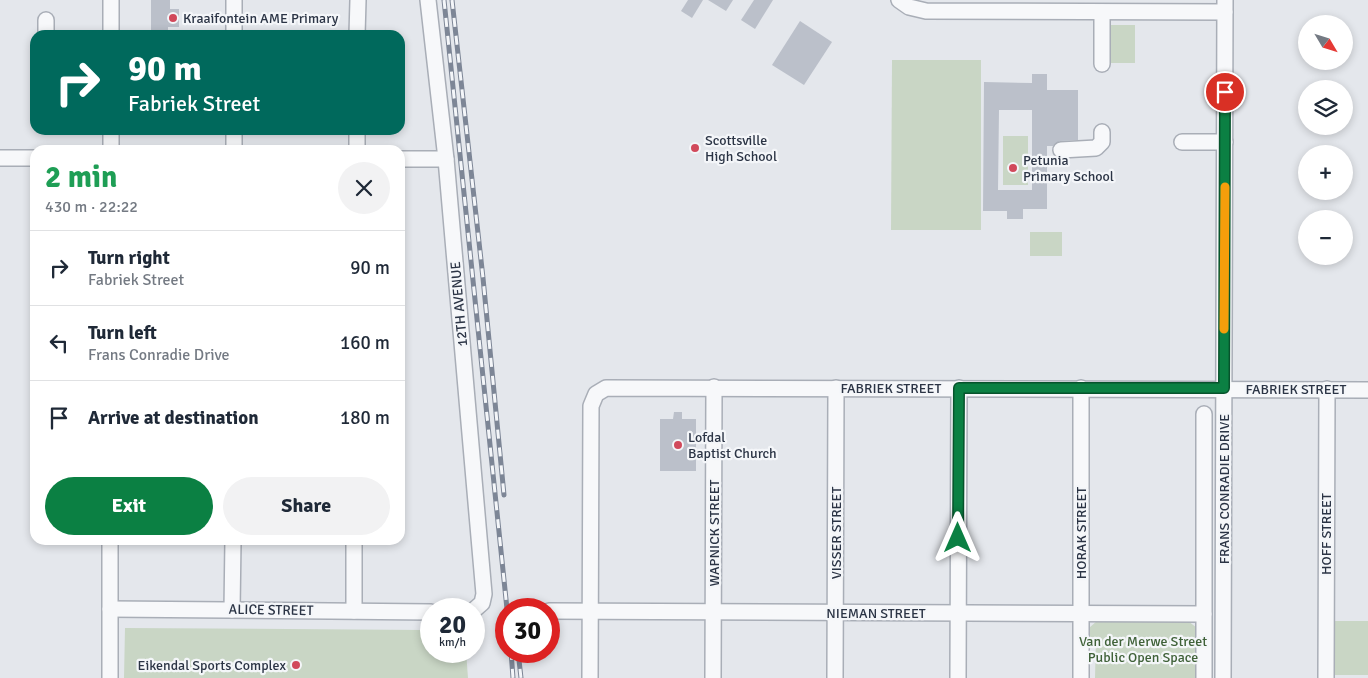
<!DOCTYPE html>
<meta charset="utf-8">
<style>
body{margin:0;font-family:Signika,sans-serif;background:#f2f2f3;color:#1f2937;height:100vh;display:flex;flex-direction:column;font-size:19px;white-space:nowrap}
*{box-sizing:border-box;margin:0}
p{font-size:16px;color:#747a83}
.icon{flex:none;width:28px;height:28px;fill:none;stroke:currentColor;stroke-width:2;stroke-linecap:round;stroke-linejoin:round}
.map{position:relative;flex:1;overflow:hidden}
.sheet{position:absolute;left:30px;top:145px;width:375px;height:400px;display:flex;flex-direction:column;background:#fff;border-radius:15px;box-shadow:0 2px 8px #0003}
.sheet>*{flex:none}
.guide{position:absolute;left:30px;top:30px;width:375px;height:105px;border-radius:15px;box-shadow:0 2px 8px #0003;background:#00695c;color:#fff;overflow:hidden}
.needle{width:32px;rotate:128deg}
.fabs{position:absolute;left:1298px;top:15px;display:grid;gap:10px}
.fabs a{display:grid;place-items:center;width:55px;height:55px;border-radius:50%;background:#fff;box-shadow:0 2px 8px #0003;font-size:25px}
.speed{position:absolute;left:420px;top:598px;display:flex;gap:10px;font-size:25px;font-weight:700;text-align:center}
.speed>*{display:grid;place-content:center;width:65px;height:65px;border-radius:50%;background:#fff;box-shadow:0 2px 8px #0003;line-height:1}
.speed small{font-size:12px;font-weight:400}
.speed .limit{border:8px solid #d22;background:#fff;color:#111}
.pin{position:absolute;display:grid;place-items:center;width:42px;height:42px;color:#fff;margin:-21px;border:2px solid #fff;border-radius:50%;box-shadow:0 1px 5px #0007}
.me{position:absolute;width:55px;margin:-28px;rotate:0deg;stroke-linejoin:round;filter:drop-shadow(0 0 4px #0008)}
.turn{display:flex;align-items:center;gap:18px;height:105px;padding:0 15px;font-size:22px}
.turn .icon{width:65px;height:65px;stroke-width:2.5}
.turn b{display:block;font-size:35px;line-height:42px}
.round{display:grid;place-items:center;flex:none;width:52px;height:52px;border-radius:26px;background:#f2f2f3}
.overview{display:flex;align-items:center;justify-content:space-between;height:85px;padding:0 15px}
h1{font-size:30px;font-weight:700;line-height:38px;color:#1e9e55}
.button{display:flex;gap:10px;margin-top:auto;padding:10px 15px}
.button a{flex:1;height:58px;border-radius:30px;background:#0b8043;color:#fff;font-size:20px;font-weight:700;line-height:58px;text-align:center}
.button a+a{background:#f2f2f3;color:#1f2937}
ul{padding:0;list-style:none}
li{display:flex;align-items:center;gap:15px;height:75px;padding:0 15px;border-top:1px solid #e0e1e3}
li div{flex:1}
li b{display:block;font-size:19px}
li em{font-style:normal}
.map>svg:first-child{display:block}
</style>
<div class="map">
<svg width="1368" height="678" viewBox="0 0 1368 678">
<rect width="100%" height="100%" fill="#e4e7ec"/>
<g fill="#c9d6c5">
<path d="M1109,25H1135V63H1110L1106,59Z"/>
<path d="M892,60H981V230H891Z"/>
<rect x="1003" y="136" width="25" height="49"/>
<rect x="1030" y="232" width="32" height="24"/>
<path d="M1097,621H1188L1197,628L1198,678H1095L1096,637H1087L1089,628Z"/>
<rect x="1331" y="621" width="37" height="54"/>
<path d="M125,628L425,630V633H431V651H466L468,678H124Z"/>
</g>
<g fill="#bbc0ca" fill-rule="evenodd">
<path d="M151,0H170V9H179V27H168V35H151Z"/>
<path d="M688,0H703L692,18L681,11Z"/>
<path d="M708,0H733L726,11Z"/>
<path d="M754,0H773L755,29L741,20Z"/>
<path d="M800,21L832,42L804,85L772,65Z"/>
<path d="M1032,74H1047V90H1078V140L1060,141L1053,146H1047V209H1023V219H1007V211H983L984,82L1032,83ZM999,110H1032V190H998Z"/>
<path d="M674,412H682V419H696V471H660V419H673Z"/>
</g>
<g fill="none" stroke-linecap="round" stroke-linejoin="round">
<defs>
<g id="minor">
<path d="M428,0L446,159L484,594L482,603L474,610"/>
<path d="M899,0L909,7L926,11L1225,12"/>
<path d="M1102,12V64"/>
<path d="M46,35V20"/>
<path d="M111,35V0"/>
<path d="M234,35V0"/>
<path d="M357,35L358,0"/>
<path d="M1182,142H1225"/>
<path d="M111,150V130"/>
<path d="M234,150V130"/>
<path d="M357,150V130"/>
<path d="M1061,150L1096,148L1102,142V132"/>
<path d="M0,158H35"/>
<path d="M400,159H446"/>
<path d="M110,609L431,612"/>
<path d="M232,610L233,540"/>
<path d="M354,611V540"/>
<path d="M549,611L1204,614"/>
<path d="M110,678V540"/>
<path d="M590,678L591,406L596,394L606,388L1368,390"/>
<path d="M713,678L714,387"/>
<path d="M835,678L836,388"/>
<path d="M958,678L959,388"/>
<path d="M1081,678V388"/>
<path d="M1204,678V414"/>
<path d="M1223,678L1225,0"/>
<path d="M1326,678L1327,389"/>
</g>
</defs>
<use href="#minor" stroke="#a9aeb7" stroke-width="18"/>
<use href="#minor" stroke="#f7f8fa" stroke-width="15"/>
<defs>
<g id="rail">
<path d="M444,0L507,609"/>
<path d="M452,0L483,278L504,495"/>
<path d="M511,651L513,678"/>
<path d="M518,651L521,678"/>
</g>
</defs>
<use href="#rail" stroke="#7d8696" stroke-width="5"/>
<use href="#rail" stroke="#f4f6f9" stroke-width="3" stroke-dasharray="9" stroke-linecap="butt"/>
</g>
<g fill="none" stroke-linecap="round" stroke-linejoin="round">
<defs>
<path id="route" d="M958,538L959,388H1224L1225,92"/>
</defs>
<use href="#route" stroke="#07532c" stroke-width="12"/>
<use href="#route" stroke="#0b8043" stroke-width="9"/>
<path stroke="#f59e0b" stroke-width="9" d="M1224,329L1225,187"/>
</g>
<g fill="#d1495b" stroke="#f4f6f9" stroke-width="2">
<circle cx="173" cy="18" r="5"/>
<circle cx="695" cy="148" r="5"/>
<circle cx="1013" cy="168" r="5"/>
<circle cx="678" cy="445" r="5"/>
<circle cx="296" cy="665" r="5"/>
</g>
<g text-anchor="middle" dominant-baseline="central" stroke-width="4.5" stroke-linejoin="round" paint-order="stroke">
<g font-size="14" fill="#2b3445" stroke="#f4f6f9" text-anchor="start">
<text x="183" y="18">Kraaifontein AME Primary</text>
<text x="705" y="140">Scottsville<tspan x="705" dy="16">High School</tspan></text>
<text x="1023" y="160">Petunia<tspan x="1023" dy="16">Primary School</tspan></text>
<text x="688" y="437">Lofdal<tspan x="688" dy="16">Baptist Church</tspan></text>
<text x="286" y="665" text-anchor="end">Eikendal Sports Complex</text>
</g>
<g font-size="14" fill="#2b3445" stroke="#f4f6f9">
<text transform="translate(459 304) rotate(-95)">12TH AVENUE</text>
<text x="891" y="388">FABRIEK STREET</text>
<text x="1296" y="389">FABRIEK STREET</text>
<text transform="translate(1224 489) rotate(-90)">FRANS CONRADIE DRIVE</text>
<text transform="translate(714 533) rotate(-90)">WAPNICK STREET</text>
<text transform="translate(836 533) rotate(-90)">VISSER STREET</text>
<text transform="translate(1081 533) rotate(-90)">HORAK STREET</text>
<text transform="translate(1326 534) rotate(-90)">HOFF STREET</text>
<text transform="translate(271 610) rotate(1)">ALICE STREET</text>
<text x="876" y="613">NIEMAN STREET</text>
</g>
<g font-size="14" fill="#3f6138" stroke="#f4f6f9">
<text x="1143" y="641">Van der Merwe Street<tspan x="1143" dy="16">Public Open Space</tspan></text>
</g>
</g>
</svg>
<div class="fabs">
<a><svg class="needle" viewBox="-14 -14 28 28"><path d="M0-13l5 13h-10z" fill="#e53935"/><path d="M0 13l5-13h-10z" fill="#747a83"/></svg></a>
<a><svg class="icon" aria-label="layers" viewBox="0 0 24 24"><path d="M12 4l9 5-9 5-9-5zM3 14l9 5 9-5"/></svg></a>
<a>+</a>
<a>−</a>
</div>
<div class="speed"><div>20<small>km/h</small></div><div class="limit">30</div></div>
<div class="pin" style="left:1225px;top:92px;background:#d93025"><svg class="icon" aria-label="arrive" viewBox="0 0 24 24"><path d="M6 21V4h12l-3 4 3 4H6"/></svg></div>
<svg class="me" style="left:958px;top:538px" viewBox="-20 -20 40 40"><path d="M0-17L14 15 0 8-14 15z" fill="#0b8043" stroke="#fff" stroke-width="4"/></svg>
<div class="guide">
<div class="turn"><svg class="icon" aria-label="right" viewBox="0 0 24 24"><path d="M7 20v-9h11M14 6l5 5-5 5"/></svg><div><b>90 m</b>Fabriek Street</div></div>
</div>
<section class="sheet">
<div class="overview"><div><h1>2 min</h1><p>430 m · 22:22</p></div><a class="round"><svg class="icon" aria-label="close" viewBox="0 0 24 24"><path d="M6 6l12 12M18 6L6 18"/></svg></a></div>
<ul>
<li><svg class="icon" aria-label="right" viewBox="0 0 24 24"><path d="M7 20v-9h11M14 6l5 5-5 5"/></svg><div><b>Turn right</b><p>Fabriek Street</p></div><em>90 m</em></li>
<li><svg class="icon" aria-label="left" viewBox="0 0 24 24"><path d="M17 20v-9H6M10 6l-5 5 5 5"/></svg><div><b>Turn left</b><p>Frans Conradie Drive</p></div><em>160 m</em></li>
<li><svg class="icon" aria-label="arrive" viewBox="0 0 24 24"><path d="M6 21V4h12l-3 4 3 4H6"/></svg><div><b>Arrive at destination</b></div><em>180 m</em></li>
</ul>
<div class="button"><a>Exit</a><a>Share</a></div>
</section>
</div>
